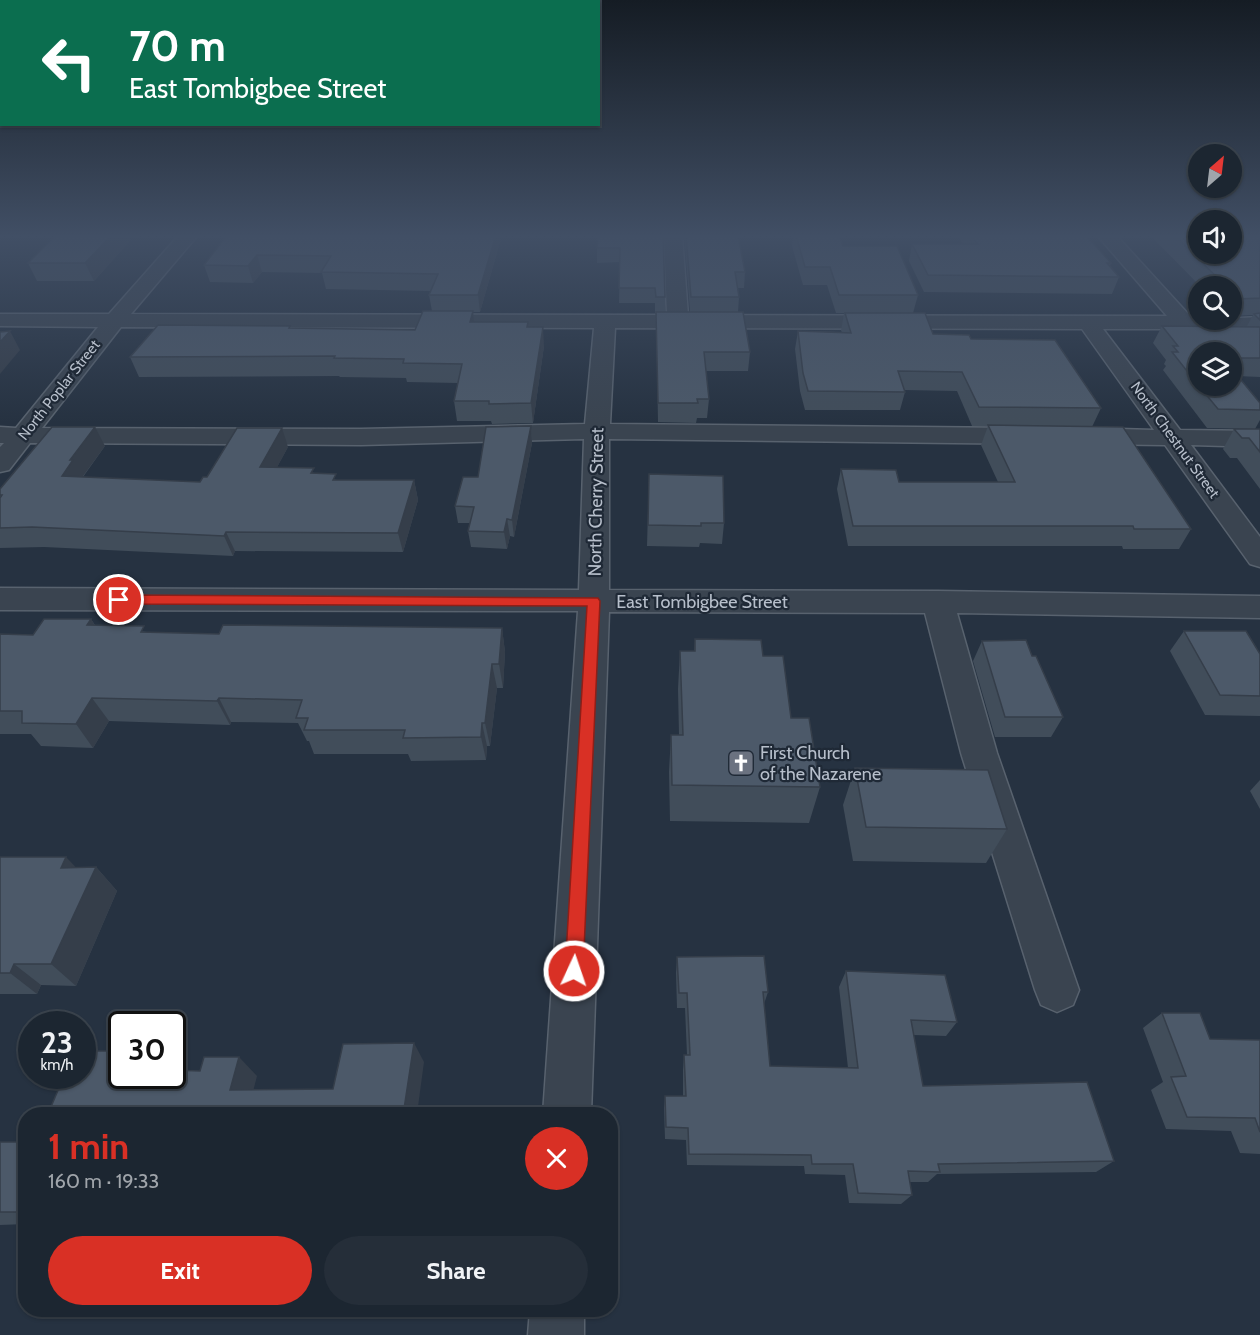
<!DOCTYPE html>
<meta charset="utf-8">
<style>
body{margin:0;font-family:Cabin,sans-serif;background:#252e39;color:#f1f3f6;height:100vh;display:flex;flex-direction:column;font-size:22px;white-space:nowrap}
*{box-sizing:border-box;margin:0}
p{font-size:20px;color:#a0a5ab}
.icon{flex:none;width:33px;height:33px;fill:none;stroke:currentColor;stroke-width:2;stroke-linecap:round;stroke-linejoin:round}
.map{position:relative;flex:1;overflow:hidden}
.details{position:absolute;left:18px;top:1107px;width:600px;height:210px;display:flex;flex-direction:column;background:#1c2631;border-radius:24px;box-shadow:0 2px 4px #0004,0 0 0 2px #3a434d}
.details>*{flex:none}
.guide{position:absolute;left:0px;top:0px;width:600px;height:126px;box-shadow:0 2px 4px #0004,0 0 0 2px #3a434d;background:#0b6e4f;color:#fff;overflow:hidden}
.needle{width:39px;rotate:28deg}
.fabs{position:absolute;left:1188px;top:144px;display:grid;gap:12px}
.fabs a{display:grid;place-items:center;width:54px;height:54px;border-radius:50%;background:#1c2631;box-shadow:0 2px 4px #0004,0 0 0 2px #3a434d;font-size:30px}
.speed{position:absolute;left:18px;top:1011px;display:flex;gap:12px;font-size:30px;font-weight:700;text-align:center}
.speed>*{display:grid;place-content:center;width:78px;height:78px;border-radius:50%;background:#1c2631;box-shadow:0 2px 4px #0004,0 0 0 2px #3a434d;line-height:1}
.speed small{font-size:15px;font-weight:400}
.speed .limit{border:3px solid #111;border-radius:9px;background:#fff;color:#111}
.pin{position:absolute;display:grid;place-items:center;width:51px;height:51px;color:#fff;margin:-26px;border:3px solid #fff;border-radius:50%;box-shadow:0 2px 6px #0007}
.me{position:absolute;width:66px;margin:-33px;rotate:3deg;stroke-linejoin:round;filter:drop-shadow(0 0 4px #0008)}
.turn{display:flex;align-items:center;gap:21px;height:126px;padding:0 30px;font-size:27px}
.turn .icon{width:78px;height:78px;stroke-width:2.5}
.turn b{display:block;font-size:42px;line-height:51px}
.round{display:grid;place-items:center;flex:none;width:63px;height:63px;border-radius:32px;background:#252e39}
.head{display:flex;align-items:center;justify-content:space-between;height:102px;padding:0 30px}
h1{font-size:36px;font-weight:800;line-height:45px;color:#d93025}
.button{display:flex;gap:12px;margin-top:auto;padding:12px 30px}
.button a{flex:1;height:69px;border-radius:36px;background:#d93025;color:#fff;font-size:24px;font-weight:800;line-height:69px;text-align:center}
.button a+a{background:#252e39;color:#f1f3f6}
.map>svg:first-child{display:block}
</style>
<div class="map">
<svg width="1260" height="1335" viewBox="0 0 1260 1335">
<rect width="100%" height="100%" fill="#263241"/>
<g fill="none" stroke-linecap="round" stroke-linejoin="round">
<defs>
<g id="minor">
<path d="M179,235H198L131,314L667,315L664,235H682L688,315L1167,316L1097,235H1116L1190,316H1198V320L1260,317V329H1103L1180,430L1260,431V447L1191,445L1260,537V567L1250,564L1165,445L1085,444L1076,441L1072,436L1076,431L1085,428L1154,430L1082,329L615,328L610,424L1030,428L1039,431L1043,436L1039,441L1030,444L609,439V590L938,591L1260,596V618L957,613L997,753L1079,990L1073,1005L1057,1012L1041,1005L1035,990L961,753L925,613L609,612L591,1114H543L578,611L0,610V588L579,590L584,439L361,445L30,443L9,470L0,472V447L4,443H0V427L16,428L98,327L0,326V314H109ZM121,327L594,328L585,424L361,429L42,428Z"/>
<path d="M530,1310H584V1335H528Z"/>
</g>
</defs>
<use href="#minor" stroke="#58626e" stroke-width="3"/>
<use href="#minor" fill="#3a4450" fill-rule="evenodd"/>
</g>
<g fill="#414d5a" fill-rule="evenodd">
<path d="M56,235H135L94,281H37L28,263Z"/>
<path d="M227,235H502L480,312H473L474,322L528,327L544,346L533,423L492,424L491,421H457L454,401L458,383L407,382L406,378L340,377L339,376L139,377L130,357L290,328L415,330L432,311L429,295L431,291L326,289L322,273L262,272L253,283L210,282L204,265Z"/>
<path d="M663,235L665,297V312H690L684,235H738L745,272L744,288H738L739,297L738,312L750,352L748,371H706L709,399L707,418H697L696,423L658,422L656,313H655V303H619L620,262L597,263V248Z"/>
<path d="M793,235H839L843,246L918,295L913,313L933,334L971,339L1101,408L1092,427L1191,529L1179,549H1123L1122,546H848L837,489L841,469L899,482H998L981,445L988,426H972L957,391L904,390L905,392L900,410H805L800,391L795,349L798,331L842,332L841,331L844,313H836L827,285H803L792,246Z"/>
<path d="M957,235H1086L1111,263L1110,266L1119,277L1112,294L924,292L909,261L912,244H963Z"/>
<path d="M1150,235H1260V377L1237,376L1260,403V420L1255,429L1207,428L1163,370L1166,366L1164,364L1166,360L1153,343L1162,326H1247L1253,315L1232,316V286H1200ZM1198,352H1232V386Z"/>
<path d="M531,426L532,443L514,537L510,536L507,549L471,547L468,531L470,523H458L455,506L478,477Z"/>
<path d="M1234,429H1260V489L1237,458H1230L1223,449Z"/>
<path d="M105,446L83,477L200,482L207,477L288,447L277,467L315,473L337,480H414L418,500L403,552L235,551L233,556L44,547L0,548V489Z"/>
<path d="M649,474L724,523L722,544L700,543L699,547L647,546Z"/>
<path d="M91,619L95,625L147,632L219,634L502,628L505,652L503,688H497L490,746H487L486,760L411,761L408,754H314L309,741H307L298,723L231,722L230,725L109,721L93,748L41,746L31,734H0V634L33,635Z"/>
<path d="M1184,631L1260,654V716L1205,715L1170,651Z"/>
<path d="M695,639L763,656L791,718L820,787L809,823L670,821L669,772L671,735H679L678,689L680,651H694Z"/>
<path d="M982,641L1063,717L1051,737H995L973,661Z"/>
<path d="M855,768L1007,829L986,863L853,861L843,805Z"/>
<path d="M1260,780V809L1250,791Z"/>
<path d="M0,857L77,868L96,867L117,891L76,986L41,985L37,994H0Z"/>
<path d="M677,957L768,992L764,1004L770,1066L848,1068L839,987L846,971L957,1022L946,1036L913,1035L923,1086L1114,1161L1096,1172L937,1174L928,1182H909L912,1195L901,1204L849,1203L845,1175L805,1174L804,1166L687,1165L686,1140L665,1139L664,1108L665,1096H683V1069L684,1055H687L685,1008H677L676,973Z"/>
<path d="M1162,1013L1210,1039L1260,1040V1154L1240,1153L1231,1131L1166,1129L1151,1090L1163,1082L1143,1028Z"/>
<path d="M0,1142H26V1224L0,1225Z"/>
</g>
<g fill="#353e4a">
<path d="M112,235H135L94,281L85,263Z"/>
<path d="M496,235H502L480,312L478,295Z"/>
<path d="M257,255L262,272L253,283L248,266Z"/>
<path d="M473,311L475,330L470,322Z"/>
<path d="M543,327L544,346L533,423L531,403Z"/>
<path d="M10,331L20,350L0,374V342Z"/>
<path d="M531,426L532,443L514,537L512,520Z"/>
<path d="M95,427L105,446L83,476L84,479L62,476L70,460Z"/>
<path d="M282,428L288,447L267,486L260,467Z"/>
<path d="M414,480L418,500L403,552L398,533Z"/>
<path d="M507,519L510,536L507,549L504,532Z"/>
<path d="M226,532L235,551L233,556L224,536Z"/>
<path d="M91,619L106,643L87,625Z"/>
<path d="M502,628L505,652L503,688L499,664Z"/>
<path d="M492,664L497,688L490,746L485,723Z"/>
<path d="M92,698L109,721L93,748L76,724Z"/>
<path d="M219,698L231,722L230,725L217,701Z"/>
<path d="M482,723L487,746L486,760L481,737Z"/>
<path d="M66,857L89,881L61,868Z"/>
<path d="M96,867L117,891L76,986L51,964Z"/>
<path d="M14,964L41,985L37,994L10,973Z"/>
<path d="M414,1043L424,1062L417,1114L404,1109Z"/>
<path d="M239,1057L257,1076L249,1107L230,1090Z"/>
<path d="M455,1108L459,1114H455Z"/>
</g>
<g fill="#4c5969" stroke="#353e4a" stroke-width="1.5">
<path d="M56,235H112L85,263H28Z"/>
<path d="M227,235H496L478,295H429L438,274L321,272L331,256L257,255L248,266L204,265Z"/>
<path d="M598,235H663L665,297H656L655,288H619L620,248H597Z"/>
<path d="M686,235H738L745,272H735L739,297H691Z"/>
<path d="M796,235H839L843,246H897L918,295H839L830,267H805Z"/>
<path d="M971,235H1086L1111,263H1107L1119,277L928,275L912,244H978Z"/>
<path d="M1174,235H1198V254H1232V235H1260V298L1238,299L1232,292V286H1226Z"/>
<path d="M423,311H473L470,322H528L527,327H543L531,403L489,404V401H454L462,364L403,363L404,359L334,358L335,356L130,357L158,325L290,326L289,328L415,330Z"/>
<path d="M656,312H743L750,352H704L709,399H697L698,403H658Z"/>
<path d="M845,313H925L933,334L969,335L971,339L1055,340L1101,408L979,407L962,372L898,371L905,392L808,391L803,373L798,331L851,333Z"/>
<path d="M1260,313V320L1254,314Z"/>
<path d="M1162,326L1260,327V358H1232V352H1198V385L1172,352H1178L1173,346H1178Z"/>
<path d="M10,331L0,342V332Z"/>
<path d="M1232,369L1260,403V410L1218,409L1199,386H1232Z"/>
<path d="M988,425L1123,427L1191,529H1134L1133,526H853L841,469L896,470L899,482H1015Z"/>
<path d="M531,426L512,520L507,519L504,532L468,531L474,507L455,506L463,477H478L486,427Z"/>
<path d="M52,427H95L70,460H73L62,476L200,482L203,477H207L237,428H282L260,467L314,468L311,473L336,474L333,480H414L398,533L226,532L224,536L32,527L0,528V498L2,495H0V489Z"/>
<path d="M1234,429H1260V452L1249,438H1242Z"/>
<path d="M649,474L723,476L724,523H701V526L648,525Z"/>
<path d="M44,619H91L87,625L144,626L141,632L219,634L223,625L502,628L499,664H492L485,723H482L481,737L403,738L405,730H304L308,718H296L302,700L219,698L217,701L92,698L76,724L22,723V711H0V634L33,635Z"/>
<path d="M1184,631H1246L1260,654V696L1220,695Z"/>
<path d="M695,639L761,640L763,656H783L791,718H809L820,787L672,785L671,735H683L680,651H695Z"/>
<path d="M1026,640L1032,656H1036L1063,717H1005L982,641Z"/>
<path d="M855,768L988,770L1007,829L866,827Z"/>
<path d="M0,857H66L61,868L96,867L51,964H14L10,973H0Z"/>
<path d="M764,956L768,992H763L770,1066L858,1068L846,971L945,975L957,1022L911,1020L923,1086L1087,1082L1114,1161L938,1164L940,1172L908,1171L912,1195L858,1193L853,1164H812L811,1155L689,1154L688,1128L666,1127L665,1096H686L684,1055H690L687,993H679L677,957Z"/>
<path d="M1162,1013H1200L1210,1039L1260,1040V1132L1255,1118L1187,1117L1171,1077L1186,1076Z"/>
<path d="M414,1043L404,1109L455,1108V1114H48L64,1076H82V1051H122V1067L120,1070H122V1076H172V1070L200,1071L204,1057H239L230,1090L333,1089L343,1044Z"/>
<rect x="0" y="1142" width="26" height="70"/>
</g>
<linearGradient id="sky" x2="0" y2="1"><stop stop-color="#151c24"/><stop offset="0.56" stop-color="#414f65"/><stop offset="1" stop-color="#414f65" stop-opacity="0"/></linearGradient>
<rect width="1260" height="422" fill="url(#sky)"/>
<path fill="#d93025" stroke="#8d1f18" stroke-width="1.5" d="M119,595L598,598L600,601L583,971L581,977L574,980L568,977L565,971L587,606L119,604L112,600Z"/>
<defs>
<symbol id="church-square" viewBox="-11 -11 22 22"><rect x="-9" y="-9" width="18" height="18" rx="4" fill="#6b7280" stroke="#1f2936"/><path d="M-1.2-6h2.4v3.5h3.3v2.4h-3.3V6h-2.4V-.1h-3.3v-2.4h3.3Z" fill="#fff"/></symbol>
</defs>
<g fill-rule="evenodd">
<use href="#church-square" x="726" y="748" width="30" height="30"/>
</g>
<g text-anchor="middle" dominant-baseline="central" stroke-width="4.5" stroke-linejoin="round" paint-order="stroke">
<g font-size="15" fill="#b7bfcb" stroke="#1f2936">
<text transform="translate(59 390) rotate(-52)">North Poplar Street</text>
<text transform="translate(1175 440) rotate(54)">North Chestnut Street</text>
</g>
<g font-size="18" fill="#b7bfcb" stroke="#1f2936">
<text transform="translate(596 502) rotate(-89)">North Cherry Street</text>
<text x="702" y="602">East Tombigbee Street</text>
</g>
<g font-size="18" fill="#b7bfcb" stroke="#1f2936" text-anchor="start">
<text x="760" y="753">First Church<tspan x="760" dy="21">of the Nazarene</tspan></text>
</g>
</g>
</svg>
<div class="fabs">
<a><svg class="needle" viewBox="-14 -14 28 28"><path d="M0-13l5 13h-10z" fill="#e53935"/><path d="M0 13l5-13h-10z" fill="#a0a5ab"/></svg></a>
<a><svg class="icon" aria-label="sound" viewBox="0 0 24 24"><path d="M4 9h4l5-4v14l-5-4H4zM17 9q2 3 0 6"/></svg></a>
<a><svg class="icon" aria-label="search" viewBox="0 0 24 24"><circle cx="10" cy="10" r="6"/><path d="M15 15l6 6"/></svg></a>
<a><svg class="icon" aria-label="layers" viewBox="0 0 24 24"><path d="M12 4l9 5-9 5-9-5zM3 14l9 5 9-5"/></svg></a>
</div>
<div class="speed"><div>23<small>km/h</small></div><div class="limit">30</div></div>
<div class="pin" style="left:119px;top:600px;background:#d93025"><svg class="icon" aria-label="arrive" viewBox="0 0 24 24"><path d="M6 21V4h12l-3 4 3 4H6"/></svg></div>
<svg class="me" style="left:574px;top:971px" viewBox="-20 -20 40 40"><circle r="17" fill="#d93025" stroke="#fff" stroke-width="3"/><path d="M0-11L8 9 0 5-8 9z" fill="#fff"/></svg>
<div class="guide">
<div class="turn"><svg class="icon" aria-label="left" viewBox="0 0 24 24"><path d="M17 20v-9H6M10 6l-5 5 5 5"/></svg><div><b>70 m</b>East Tombigbee Street</div></div>
</div>
<section class="details">
<div class="head"><div><h1>1 min</h1><p>160 m · 19:33</p></div><a class="round" style="background:#d93025;color:#fff"><svg class="icon" aria-label="close" viewBox="0 0 24 24"><path d="M6 6l12 12M18 6L6 18"/></svg></a></div>
<div class="button"><a>Exit</a><a>Share</a></div>
</section>
</div>
